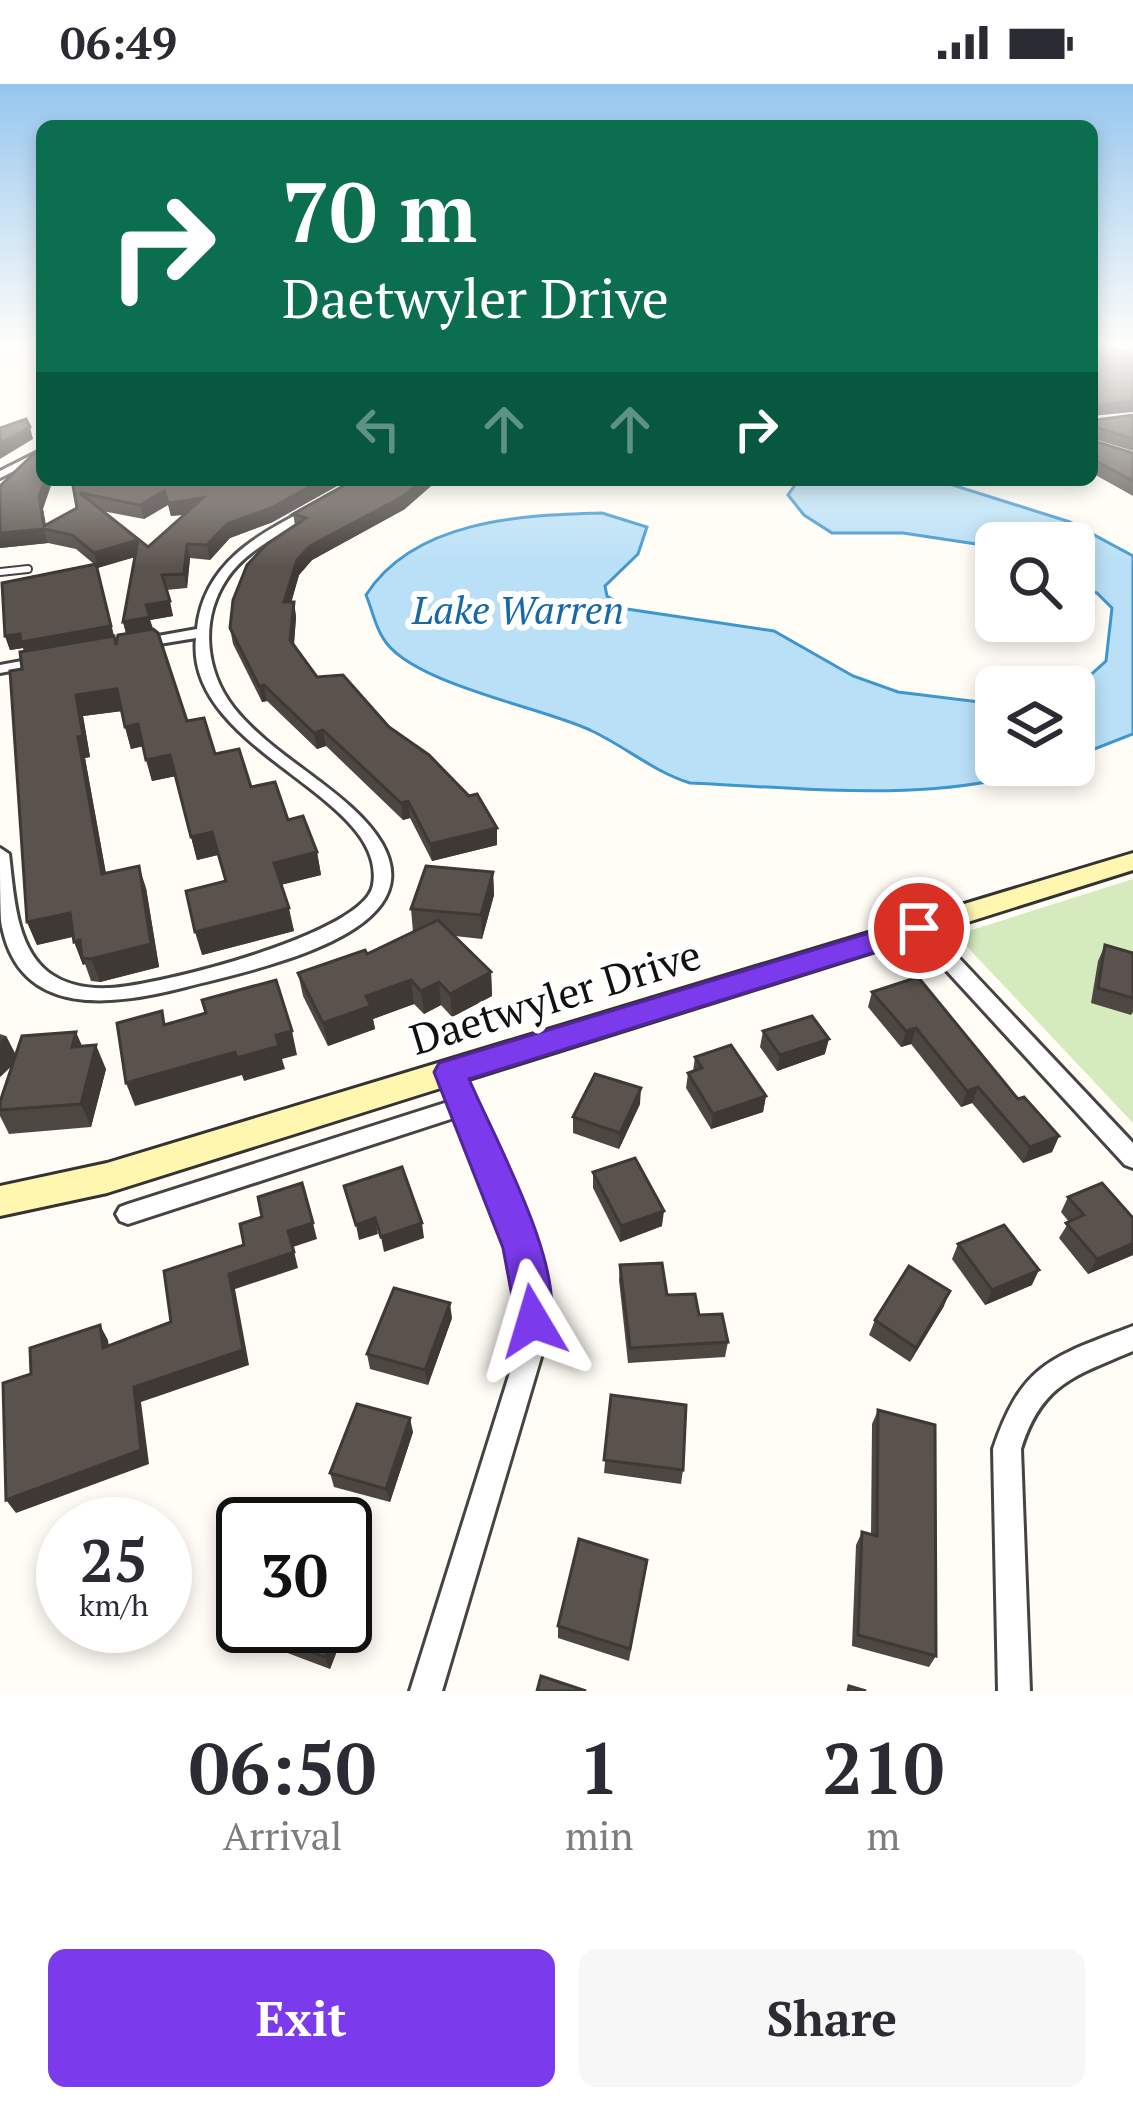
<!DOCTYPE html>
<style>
body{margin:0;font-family:"PT Serif",serif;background:#f7f7f7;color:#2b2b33;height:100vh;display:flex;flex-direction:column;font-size:45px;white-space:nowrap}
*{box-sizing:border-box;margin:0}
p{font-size:39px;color:#7c7c81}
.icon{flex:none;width:66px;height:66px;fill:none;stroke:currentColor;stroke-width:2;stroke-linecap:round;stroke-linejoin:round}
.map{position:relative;height:1607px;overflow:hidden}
.drawer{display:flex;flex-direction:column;background:#fff;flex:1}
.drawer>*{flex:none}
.top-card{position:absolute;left:36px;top:36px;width:1062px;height:366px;border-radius:18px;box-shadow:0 6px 18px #0003;background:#0b6e4f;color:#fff;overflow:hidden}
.fabs{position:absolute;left:975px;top:438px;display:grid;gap:24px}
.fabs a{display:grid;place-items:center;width:120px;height:120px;border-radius:18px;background:#fff;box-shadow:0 6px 18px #0003;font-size:60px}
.speed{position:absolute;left:36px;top:1413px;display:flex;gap:24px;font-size:60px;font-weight:700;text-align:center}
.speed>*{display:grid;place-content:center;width:156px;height:156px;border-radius:50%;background:#fff;box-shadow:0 6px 18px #0003;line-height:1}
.speed small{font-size:30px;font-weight:400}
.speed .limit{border:6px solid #111;border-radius:18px;background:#fff;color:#111}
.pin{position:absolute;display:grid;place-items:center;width:102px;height:102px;color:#fff;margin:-51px;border:6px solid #fff;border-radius:50%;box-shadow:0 3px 12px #0007}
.me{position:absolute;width:132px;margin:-66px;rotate:353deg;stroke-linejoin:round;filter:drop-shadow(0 0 9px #0008)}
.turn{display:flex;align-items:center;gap:42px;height:252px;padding:0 48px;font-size:54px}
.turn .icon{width:156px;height:156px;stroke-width:2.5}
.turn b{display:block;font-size:84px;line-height:102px}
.lanes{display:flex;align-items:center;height:114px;padding:0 48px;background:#0003;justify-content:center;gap:60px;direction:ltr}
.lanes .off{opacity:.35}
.eta{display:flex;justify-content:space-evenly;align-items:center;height:204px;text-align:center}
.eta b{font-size:72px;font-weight:600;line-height:84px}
.button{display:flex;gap:24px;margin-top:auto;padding:24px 48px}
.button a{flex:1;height:138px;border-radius:18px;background:#7c3aed;color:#fff;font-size:48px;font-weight:600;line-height:138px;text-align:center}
.button a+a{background:#f7f7f7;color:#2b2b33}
.status{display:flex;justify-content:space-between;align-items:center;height:84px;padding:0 60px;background:#fff;direction:ltr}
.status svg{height:33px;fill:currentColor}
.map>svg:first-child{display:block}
</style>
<div class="status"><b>06:49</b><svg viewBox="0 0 49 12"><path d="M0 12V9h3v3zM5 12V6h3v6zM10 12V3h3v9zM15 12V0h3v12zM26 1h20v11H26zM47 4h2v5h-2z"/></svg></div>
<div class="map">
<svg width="1133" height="1607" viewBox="0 0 1133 1607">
<rect width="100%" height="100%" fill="#fffdf5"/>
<path fill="#d5ebbd" d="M1133,795V1039L956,851Z"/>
<g fill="#b9e0f7" stroke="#3f96cf" stroke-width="3">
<path d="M788,396H937L1070,438L1133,472V650L1074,673V606L1106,577L1112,524L1097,509L1074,500V459L996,463L903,449H832L804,431L788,411L795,401Z"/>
<path d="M602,429L647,443L638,470L605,502L607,512L627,525L774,547L853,592L898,608L996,620V681H1053C939,721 809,704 690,699C654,688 626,663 592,647C546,624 409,600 383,554C375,542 372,525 366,511C414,436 521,431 602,429Z"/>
</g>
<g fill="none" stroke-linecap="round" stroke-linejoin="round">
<defs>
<path id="lane" d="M0,488L28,485"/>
<g id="street">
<path d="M42,366V373L0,394V387Z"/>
<path d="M310,424L320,426C288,449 249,461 226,496C200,536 205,587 234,624C266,664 314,689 352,724C478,840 268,882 186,903C115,921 17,937 1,837C0,814 0,788 0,764L9,770C14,809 15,862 48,888C65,901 88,905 109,904C157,902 365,850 373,801C389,711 184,667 196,554L141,563L134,559L141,555L197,545C203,481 257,450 310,424Z"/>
<path d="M43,573L48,574V580L0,589V581Z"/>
<path d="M919,838L926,839L1133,1059V1084L1125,1081L912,849L910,844Z"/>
<path d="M450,980L458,982L461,988L534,1164L547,1210L544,1263L442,1607H410L518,1263L521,1210L510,1164L457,1033L128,1140L120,1137L116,1130L120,1123L128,1120L451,1017L439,988L442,982Z"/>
<path d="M1133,1242V1267C1075,1292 1042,1299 1021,1365L1030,1607H998L993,1365C1022,1278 1053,1273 1133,1242Z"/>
</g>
<path id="secondary" d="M1133,769V786L107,1109L0,1132V1102L107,1079Z"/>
</defs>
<use href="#lane" stroke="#444" stroke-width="10"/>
<use href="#street" stroke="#444" stroke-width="6"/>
<use href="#secondary" stroke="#333" stroke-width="6"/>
<use href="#lane" stroke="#fff" stroke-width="6"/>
<use href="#street" fill="#fff" fill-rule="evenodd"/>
<use href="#secondary" fill="#fff6b0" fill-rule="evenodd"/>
</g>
<g fill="#4d4742" fill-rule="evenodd">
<path d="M1112,259H1133V267Z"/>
<path d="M1133,331V367L1094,355V357L1133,369V412L1092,389V333L1096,336Z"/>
<path d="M72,396L273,438L230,454L210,476L190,474L187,504L166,506L173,532L150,536L187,637L215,670L288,736L317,768L321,791L281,801L294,847L202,871L226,797L218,771L197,776L176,692L152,697L143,662L131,665L121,627L83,632L90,673L85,674L106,789L146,804L159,883L100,898L91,897L85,880L83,881L73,853L37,861L27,838L22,585L24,567L23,564L10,566L5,552L94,480L76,465L48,459L0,464V402L43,425L46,441L77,424ZM168,421L171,432L184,431L148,463L102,427L144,435ZM135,473L123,538L126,549L116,561L97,483Z"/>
<path d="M405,425L312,476L299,491L291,518H294L296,533L294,561L317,593L389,643L497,744V761L432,777L410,734L403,736L326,662L317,665L267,617L262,618L233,560L230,544L295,441L293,430Z"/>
<path d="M493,788L494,811L482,855L455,852L491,888L492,912L452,933L441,921L424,930L414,920L373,935L375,945L328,962L303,912L298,889L367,870L413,848L411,825Z"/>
<path d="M1105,861L1133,869V928L1131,931L1091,919L1098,877Z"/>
<path d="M872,908L1018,1015L1059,1052L1052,1068L1023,1079L972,1019L961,1023L911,960L901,963L868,923Z"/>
<path d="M763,947L825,970L777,987L760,963Z"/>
<path d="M0,950L6,952L16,971L82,962L106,985L91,1043L9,1050L0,1032V1018L12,981L0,993Z"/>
<path d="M695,973L766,1012L763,1028L711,1045L686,1004L688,989L693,987Z"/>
<path d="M640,1020L619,1065L573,1049V1033Z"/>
<path d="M593,1088L662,1142L620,1158L593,1104Z"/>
<path d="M1068,1113L1133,1134V1171L1088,1190L1059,1154L1069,1138L1061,1128Z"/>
<path d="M958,1160L1032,1201L985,1221L952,1175Z"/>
<path d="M620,1181L699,1231L728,1258L725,1273L628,1279L619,1196Z"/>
<path d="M944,1222L910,1278L869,1251L875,1236Z"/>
<path d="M452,1234L428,1301L370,1285L367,1270Z"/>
<path d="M611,1311L683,1386L681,1400L604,1389Z"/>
<path d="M878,1326L936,1572L929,1583L852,1562L856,1461L862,1448L871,1451L872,1340Z"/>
<path d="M413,1348L390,1418L334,1403L330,1389Z"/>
<path d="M647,1476L629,1577L558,1554V1542Z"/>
<path d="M365,1494L330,1585L269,1562L263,1550Z"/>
</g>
<g fill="#3f3936">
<path d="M1133,317V328L1092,332L1095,322Z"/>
<path d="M30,343L33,355L0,375V360Z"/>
<path d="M45,396H53L43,425L46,445H44L39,412Z"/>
<path d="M322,396H348L273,438L230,454L210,476L207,461L227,440Z"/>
<path d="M421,396H438L405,425L312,476L299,491L287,534L284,518L297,476L310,462Z"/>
<path d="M164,407L168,421L144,435L140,421Z"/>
<path d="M203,414L206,427L171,432L168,419Z"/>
<path d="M44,445L48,459L0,464V449Z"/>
<path d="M138,456L142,471L98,484L94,469Z"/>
<path d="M187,460L190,474L187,504L184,490Z"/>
<path d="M96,480L115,556L26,572L23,564L10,566L5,552Z"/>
<path d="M170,517L173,532L150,536L154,549L127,553L123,538L146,521Z"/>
<path d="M294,518L296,533L293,571L290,556Z"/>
<path d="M264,601L267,617L262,618L259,602Z"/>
<path d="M117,605L123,627L83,632L90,673L85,674L110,813L102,790L78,653L76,611Z"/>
<path d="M138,640L144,662L131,665L125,643Z"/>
<path d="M323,646L326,662L317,665L314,649Z"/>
<path d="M170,671L176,692L152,697L146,676Z"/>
<path d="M408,717L410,734L403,736L401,719Z"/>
<path d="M497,744V761L432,777L430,760Z"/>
<path d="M212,748L218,771L197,776L191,753Z"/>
<path d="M317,768L321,791L279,801L274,779Z"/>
<path d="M139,782L146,804L159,883L100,898L91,875Z"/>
<path d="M493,788L494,811L482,855L481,831Z"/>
<path d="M289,824L294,847L202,871L195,848Z"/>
<path d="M70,829L79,851L37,861L27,838Z"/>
<path d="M80,856L85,880L83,881L74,858Z"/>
<path d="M491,888L492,912L452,933L450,910Z"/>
<path d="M411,896L414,920L373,935L375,945L328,962L323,939L366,912Z"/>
<path d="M439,898L441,921L424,930L421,907Z"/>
<path d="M916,944L911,960L901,963L906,947Z"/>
<path d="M292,947L297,971L282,975L285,985L244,997L242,991L135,1022L126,999Z"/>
<path d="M76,948L86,971L72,963Z"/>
<path d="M6,952L18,976L0,993V958Z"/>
<path d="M829,955L825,970L777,987L780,971Z"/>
<path d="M96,961L106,985L91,1043L81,1020Z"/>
<path d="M978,1003L972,1019L961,1023L967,1007Z"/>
<path d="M641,1004L640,1020L619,1065L620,1049Z"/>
<path d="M766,1012L763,1028L711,1045L713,1030Z"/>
<path d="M1059,1052L1052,1068L1023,1079L1030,1063Z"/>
<path d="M664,1127L662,1142L620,1158L621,1142Z"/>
<path d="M375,1134L378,1150L359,1156L356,1141Z"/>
<path d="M313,1139L317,1155L293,1163L298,1184L235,1205L249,1281L141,1318L149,1380L16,1429L6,1416L134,1303L229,1190L288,1147Z"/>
<path d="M422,1139L424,1154L384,1168L381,1153Z"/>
<path d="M1133,1159V1171L1088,1190L1097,1175Z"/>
<path d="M1039,1186L1032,1201L985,1221L992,1206Z"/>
<path d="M950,1207L944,1222L910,1278L916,1264Z"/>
<path d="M450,1219L452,1234L428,1301L425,1286Z"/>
<path d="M100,1241L108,1256L111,1278L103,1264Z"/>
<path d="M410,1334L413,1348L390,1418L386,1405Z"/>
<path d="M361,1481L365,1494L330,1585L325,1573L337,1542H345V1523Z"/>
</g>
<g fill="#5a524d" stroke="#3f3936" stroke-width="3" fill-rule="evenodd">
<path d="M1092,259H1102L1133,270V317L1095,322L1092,328Z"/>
<path d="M1133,331V355L1093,342L1094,357L1133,369V397L1092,375V333L1096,336Z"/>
<path d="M26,335L30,343L0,360V344Z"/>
<path d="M42,362V396H45L39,412L44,442L77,424L72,396H322L271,424L227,440L207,461L187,460L184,490L162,491L170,517L146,521L150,533L123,538L138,456L94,469L72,451L44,445L0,449V402ZM164,407L168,419L203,414L148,463L80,409L140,421Z"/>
<path d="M354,396H421L404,412L310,462L297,476L284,518H294L290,556L317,593L343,591L389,643L429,671L469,712L477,710L497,744L430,760L408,717L401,719L323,646L314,649L264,601L259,602L230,544L233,516L247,481L267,460L306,434L293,430Z"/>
<path d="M96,480L111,542L21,558L20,550L5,552L2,499Z"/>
<path d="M153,545L158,549L187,637L204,634L215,670L239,665L251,703L275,698L288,736L303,732L317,768L274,779L289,824L195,848L186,807L226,797L212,748L191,753L170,671L146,676L138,640L125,643L117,605L76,611L83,652L78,653L102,790L139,782L151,860L91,875L82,874L80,856L74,858L70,829L27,838L10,587L22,585L20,568L114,552L116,561L118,551Z"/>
<path d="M426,782L493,788L481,831L411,825Z"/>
<path d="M438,836L491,888L450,910L439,898L421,907L411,896L366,912L371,922L323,939L298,889L365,866L367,870Z"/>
<path d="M1105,861L1133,869V914L1098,904Z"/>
<path d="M918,893L1018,1015L1024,1013L1059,1052L1030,1063L978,1003L967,1007L916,944L906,947L872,908Z"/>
<path d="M276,896L292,947L276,951L279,962L237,974L235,968L126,999L117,939L162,927L164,941L206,929L202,916Z"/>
<path d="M812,932L829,955L780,971L763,947Z"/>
<path d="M76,948L72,963L96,961L81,1020L0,1026V1018L22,952Z"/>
<path d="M731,961L766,1012L713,1030L688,989L702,984L695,973Z"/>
<path d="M595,990L641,1004L620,1049L573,1033Z"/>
<path d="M635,1074L664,1127L621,1142L593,1088Z"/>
<path d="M402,1083L422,1139L381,1153L375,1134L356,1141L344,1102Z"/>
<path d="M302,1099L313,1139L288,1147L294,1168L229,1190L243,1266L134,1303L141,1366L6,1416L3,1299L31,1290L30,1264L100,1241L103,1264L171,1238L164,1187L244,1161L240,1140L262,1133L258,1113Z"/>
<path d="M1102,1099L1133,1134V1159L1097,1175L1066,1139L1084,1131L1068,1113Z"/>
<path d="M1004,1141L1039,1186L992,1206L958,1160Z"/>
<path d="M662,1179L667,1211L695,1210L699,1231L722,1230L728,1258L630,1264L620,1181Z"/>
<path d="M909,1182L950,1207L916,1264L875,1236Z"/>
<path d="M394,1204L450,1219L425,1286L367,1270Z"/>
<path d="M611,1311L686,1321L683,1386L604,1376Z"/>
<path d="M357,1320L410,1334L386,1405L330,1389Z"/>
<path d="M878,1326L935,1341L936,1572L858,1551L862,1448L877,1452Z"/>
<path d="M579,1455L647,1476L630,1565L558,1542Z"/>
<path d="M345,1475L361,1481L345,1523Z"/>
<path d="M267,1542H337L325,1573L263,1550Z"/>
<path d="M541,1592L586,1607H537Z"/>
<path d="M849,1602L866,1607H848Z"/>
</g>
<linearGradient id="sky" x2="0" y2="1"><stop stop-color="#95c6ee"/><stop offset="0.54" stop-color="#fffefa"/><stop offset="1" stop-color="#fffefa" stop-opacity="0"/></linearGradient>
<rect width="1133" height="484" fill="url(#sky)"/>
<path fill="#7c3aed" stroke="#51269a" stroke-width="3" d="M919,834L929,837V851L469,995C493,1052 572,1192 547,1250L533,1255L519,1250L503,1164L434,988L439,979Z"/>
<g text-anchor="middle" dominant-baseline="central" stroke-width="12" stroke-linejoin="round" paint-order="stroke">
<g font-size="39" font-style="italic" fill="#1768a6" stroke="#fff">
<text x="518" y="525">Lake Warren</text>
</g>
<g font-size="42" fill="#111" stroke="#fff">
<text transform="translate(555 912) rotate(-17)">Daetwyler Drive</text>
</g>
</g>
</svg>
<div class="fabs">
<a><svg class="icon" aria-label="search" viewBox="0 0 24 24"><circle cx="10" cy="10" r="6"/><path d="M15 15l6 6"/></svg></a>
<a><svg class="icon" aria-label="layers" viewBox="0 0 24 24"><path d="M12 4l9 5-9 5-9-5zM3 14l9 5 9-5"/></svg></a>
</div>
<div class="speed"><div>25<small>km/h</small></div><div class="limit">30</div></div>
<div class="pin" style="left:919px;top:844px;background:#d93025"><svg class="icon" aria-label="arrive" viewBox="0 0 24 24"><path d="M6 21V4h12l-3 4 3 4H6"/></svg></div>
<svg class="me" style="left:533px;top:1237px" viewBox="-20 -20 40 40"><path d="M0-17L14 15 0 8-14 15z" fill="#7c3aed" stroke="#fff" stroke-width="4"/></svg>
<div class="top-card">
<div class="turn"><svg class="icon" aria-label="right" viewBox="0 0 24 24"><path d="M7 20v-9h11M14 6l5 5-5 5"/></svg><div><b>70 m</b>Daetwyler Drive</div></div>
<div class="lanes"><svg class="icon off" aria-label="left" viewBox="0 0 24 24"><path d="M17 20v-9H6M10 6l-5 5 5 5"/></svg><svg class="icon off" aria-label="ahead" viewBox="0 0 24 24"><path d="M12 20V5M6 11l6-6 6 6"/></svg><svg class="icon off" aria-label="ahead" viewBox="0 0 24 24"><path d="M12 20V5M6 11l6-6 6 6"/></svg><svg class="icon" aria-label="right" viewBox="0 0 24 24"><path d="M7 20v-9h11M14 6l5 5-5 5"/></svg></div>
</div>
</div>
<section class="drawer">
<div class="eta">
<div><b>06:50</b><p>Arrival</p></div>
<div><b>1</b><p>min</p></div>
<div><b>210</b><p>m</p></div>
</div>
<div class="button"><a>Exit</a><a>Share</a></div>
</section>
